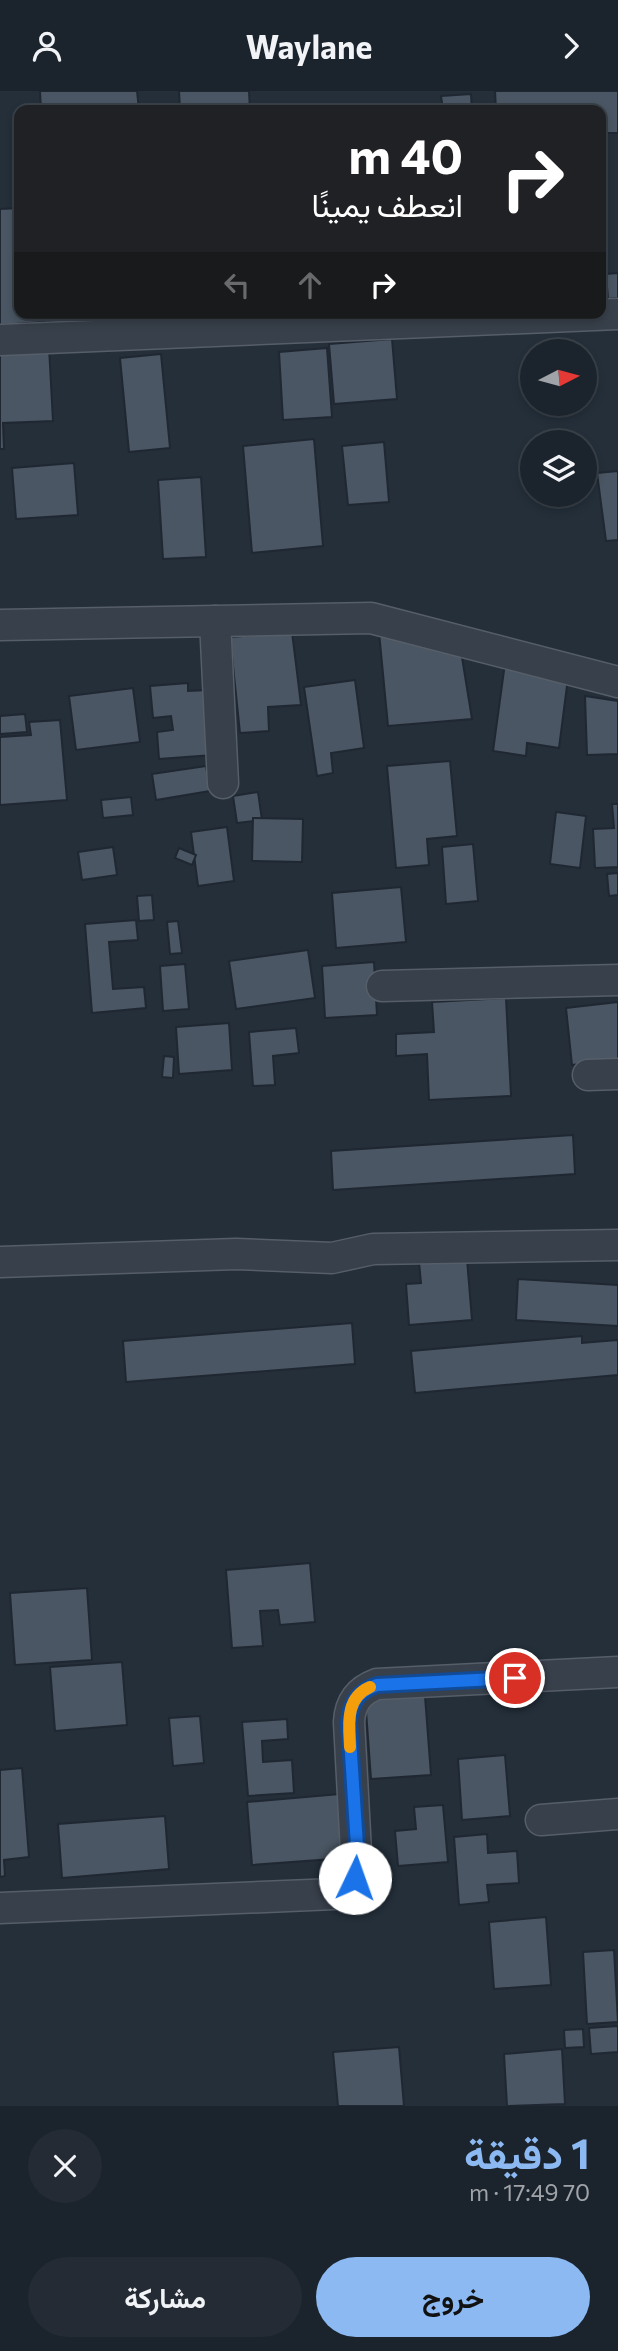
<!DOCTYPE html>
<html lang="ar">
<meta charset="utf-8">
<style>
body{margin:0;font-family:Commissioner,Vazirmatn,sans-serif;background:#242b34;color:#f1f3f6;direction:rtl;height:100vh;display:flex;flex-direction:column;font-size:26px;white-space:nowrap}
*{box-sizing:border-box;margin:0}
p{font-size:23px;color:#a0a4a9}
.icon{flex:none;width:38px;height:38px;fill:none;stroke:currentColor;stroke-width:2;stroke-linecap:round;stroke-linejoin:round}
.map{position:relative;height:2015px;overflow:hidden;direction:ltr}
.panel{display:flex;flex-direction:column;background:#1b232c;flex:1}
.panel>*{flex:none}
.top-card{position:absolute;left:14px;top:14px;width:592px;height:214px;border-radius:14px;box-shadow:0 4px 10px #0003,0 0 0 2px #394048;direction:rtl;background:#202124;color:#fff;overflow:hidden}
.needle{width:46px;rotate:84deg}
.controls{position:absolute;left:520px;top:248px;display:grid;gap:14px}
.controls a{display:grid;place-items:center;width:77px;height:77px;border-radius:50%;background:#1b232c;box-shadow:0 4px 10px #0003,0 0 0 2px #394048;font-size:35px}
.pin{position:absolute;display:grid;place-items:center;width:60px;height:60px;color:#fff;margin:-30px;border:4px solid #fff;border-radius:50%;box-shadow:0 2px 7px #0007}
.me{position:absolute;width:77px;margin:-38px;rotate:3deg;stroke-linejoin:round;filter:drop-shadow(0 0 5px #0008)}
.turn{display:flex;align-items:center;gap:24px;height:147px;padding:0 28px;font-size:32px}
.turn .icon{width:91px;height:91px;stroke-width:2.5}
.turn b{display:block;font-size:49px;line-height:60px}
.lanes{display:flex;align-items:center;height:66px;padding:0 28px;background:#0003;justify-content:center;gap:35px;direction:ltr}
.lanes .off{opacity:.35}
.round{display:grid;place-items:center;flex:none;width:74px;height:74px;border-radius:37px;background:#242b34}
.summary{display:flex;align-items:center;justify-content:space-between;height:119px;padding:0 28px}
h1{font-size:42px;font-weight:700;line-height:52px;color:#8cb9f2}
.cta{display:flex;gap:14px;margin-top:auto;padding:14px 28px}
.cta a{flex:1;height:80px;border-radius:42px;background:#8cb9f2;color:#111;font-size:28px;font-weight:700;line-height:80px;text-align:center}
.cta a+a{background:#242b34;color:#f1f3f6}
header{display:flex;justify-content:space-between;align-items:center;height:91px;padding:0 28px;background:#1b232c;font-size:32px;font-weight:700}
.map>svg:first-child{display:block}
</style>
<header><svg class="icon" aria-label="forward" viewBox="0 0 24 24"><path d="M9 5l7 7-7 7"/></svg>Waylane<svg class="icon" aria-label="person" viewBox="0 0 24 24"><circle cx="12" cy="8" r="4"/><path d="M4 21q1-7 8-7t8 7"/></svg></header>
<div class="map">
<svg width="618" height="2015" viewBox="0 0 618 2015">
<rect width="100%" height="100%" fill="#242f3a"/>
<g fill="#4a5663" stroke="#1f2732" stroke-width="2">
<path d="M40,0H137L139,19H41Z"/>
<path d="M179,0H249L250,19H180Z"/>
<path d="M495,0H618V42H600V19H496Z"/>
<path d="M471,3L472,19H443L441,5Z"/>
<path d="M19,117V222H42L43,231L0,234V118Z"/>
<path d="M618,182V207L608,208L606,183Z"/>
<path d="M72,222H125L72,228Z"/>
<path d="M392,248L397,308L334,313L329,253Z"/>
<path d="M0,253L49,256L53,330L3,332L4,358H0Z"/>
<path d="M327,257L332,326L283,329L279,261Z"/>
<path d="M161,263L170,357L129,361L120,267Z"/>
<path d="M314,348L323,455L252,462L243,355Z"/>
<path d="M384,351L389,411L348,414L342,355Z"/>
<path d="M74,372L78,424L16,428L12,377Z"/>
<path d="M618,380V449L606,450L597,382Z"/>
<path d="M201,386L206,466L163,468L158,389Z"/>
<path d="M292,541L301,614L268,616L269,640L240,642L230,546Z"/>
<path d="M379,541L461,560L472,628L388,635Z"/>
<path d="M505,572L568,587L559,657L527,652L526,665L493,660Z"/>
<path d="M355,589L364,657L331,662L333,682L317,685L304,596Z"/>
<path d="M188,592V600L208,599L213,664L159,668L157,641L173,639L171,625L153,627L150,595Z"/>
<path d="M133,597L140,651L76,659L69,605Z"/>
<path d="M585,605L618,610V663L587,664Z"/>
<path d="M25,623L27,641L0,643V625Z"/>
<path d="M60,629L67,709L0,714V646L31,644L29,631Z"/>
<path d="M450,670L457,745L427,748L429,774L396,777L387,675Z"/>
<path d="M206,675L210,700L156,709L152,683Z"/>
<path d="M258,701L262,729L237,732L233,705Z"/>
<path d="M131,706L133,724L103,727L101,709Z"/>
<path d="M612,713H618V776L595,777L593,738L614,737Z"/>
<path d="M556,721L586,725L580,777L550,773Z"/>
<path d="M253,727L303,728L302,771L252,770Z"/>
<path d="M227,736L234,790L198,795L191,741Z"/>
<path d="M473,753L478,810L446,813L442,756Z"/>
<path d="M113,756L117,784L82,789L78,761Z"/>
<path d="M179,757L196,764L192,774L175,767Z"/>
<path d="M618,782V804L609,805L607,783Z"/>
<path d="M401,796L406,851L336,857L332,802Z"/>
<path d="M152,804L154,829L139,830L137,805Z"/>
<path d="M136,829L138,849L109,851L113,898L144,896L146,917L92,922L85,833Z"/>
<path d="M178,830L182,862L170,863L167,831Z"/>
<path d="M308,859L315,907L236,918L229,870Z"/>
<path d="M374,871L377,924L325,927L322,875Z"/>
<path d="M185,873L189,918L163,920L160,875Z"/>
<path d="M506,907L511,1005L429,1009L427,963L396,965V943L434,941L432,911Z"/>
<path d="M618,911V969L572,974L566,917Z"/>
<path d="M229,932L232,979L179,983L176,936Z"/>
<path d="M296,937L299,962L273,965L275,994L253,995L249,941Z"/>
<path d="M164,965L174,966L173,987L162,986Z"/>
<path d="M573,1044L575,1083L333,1099L331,1060Z"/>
<path d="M467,1168L472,1229L409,1234L406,1193L421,1192L419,1171Z"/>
<path d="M518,1188L618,1194V1235L516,1229Z"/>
<path d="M352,1232L355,1273L126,1291L123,1250Z"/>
<path d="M582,1245V1252L618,1249V1284L415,1302L411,1260Z"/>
<path d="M310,1472L315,1531L280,1534L278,1519L260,1520L263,1555L232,1557L226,1479Z"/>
<path d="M87,1497L92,1569L15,1574L10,1502Z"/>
<path d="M122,1571L127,1634L55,1640L50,1576Z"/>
<path d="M425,1605L431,1684L371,1688L365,1606Z"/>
<path d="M200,1625L204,1672L173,1675L169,1627Z"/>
<path d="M287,1628L288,1648L262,1650L263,1671L292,1669L294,1702L248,1705L242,1631Z"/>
<path d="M505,1664L510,1725L462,1729L458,1668Z"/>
<path d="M22,1677L29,1766L4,1769L5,1785L0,1786V1679Z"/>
<path d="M340,1703L346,1767L252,1774L247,1711Z"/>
<path d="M443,1714L448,1771L398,1775L395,1740L416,1738L414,1716Z"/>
<path d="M165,1725L169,1778L62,1787L58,1733Z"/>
<path d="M487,1743L488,1762L517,1760L519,1792L487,1794L489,1811L459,1814L454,1746Z"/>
<path d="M546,1826L551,1894L494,1898L489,1831Z"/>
<path d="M614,1859L618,1931L587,1933L583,1861Z"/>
<path d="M618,1935V1961L591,1963L589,1937Z"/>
<path d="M583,1938L584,1956L565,1957L564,1939Z"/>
<path d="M399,1956L404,2015H338L333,1961Z"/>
<path d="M562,1958L565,2013L507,2015L504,1963Z"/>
</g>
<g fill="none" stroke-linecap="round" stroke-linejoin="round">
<defs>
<g id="minor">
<path d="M0,249L618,223"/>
<path d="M215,530L223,692"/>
<path d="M0,534L371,527L618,591"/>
<path d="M382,895L618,889"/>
<path d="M588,984L618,983"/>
<path d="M0,1171L236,1163L332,1167L373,1158L618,1154"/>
<path d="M541,1729L618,1723"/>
<path d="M0,1817L335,1803L350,1794L357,1779L349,1631C350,1612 358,1600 377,1593L618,1581"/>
</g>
</defs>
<use href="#minor" stroke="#565e69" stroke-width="33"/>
<use href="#minor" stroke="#38404b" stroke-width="30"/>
</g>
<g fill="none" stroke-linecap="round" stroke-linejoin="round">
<defs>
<path id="route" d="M355,1787L358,1770L349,1632C350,1612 358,1600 377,1594L515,1587"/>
</defs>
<use href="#route" stroke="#114b97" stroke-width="18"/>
<use href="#route" stroke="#1a73e8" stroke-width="12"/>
<path stroke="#f59e0b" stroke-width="12" d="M350,1656C349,1633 345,1607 370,1596"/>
</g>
</svg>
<div class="controls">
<a><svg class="needle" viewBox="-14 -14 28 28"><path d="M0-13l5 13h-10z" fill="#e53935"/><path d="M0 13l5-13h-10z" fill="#a0a4a9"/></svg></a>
<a><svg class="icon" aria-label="layers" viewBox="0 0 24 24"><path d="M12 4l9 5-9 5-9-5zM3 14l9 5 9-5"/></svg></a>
</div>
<div class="pin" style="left:515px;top:1587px;background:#d93025"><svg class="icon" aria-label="arrive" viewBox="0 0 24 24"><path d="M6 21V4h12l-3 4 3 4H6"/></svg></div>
<svg class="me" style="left:355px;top:1787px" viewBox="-20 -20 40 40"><circle r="19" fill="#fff"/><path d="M0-13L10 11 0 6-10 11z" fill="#1a73e8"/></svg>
<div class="top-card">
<div class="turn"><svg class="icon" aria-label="right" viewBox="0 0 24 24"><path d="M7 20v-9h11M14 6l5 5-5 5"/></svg><div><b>40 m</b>انعطف يمينًا</div></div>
<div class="lanes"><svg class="icon off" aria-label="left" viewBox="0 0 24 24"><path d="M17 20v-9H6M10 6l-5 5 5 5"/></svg><svg class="icon off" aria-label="ahead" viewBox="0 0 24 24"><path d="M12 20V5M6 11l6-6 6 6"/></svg><svg class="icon" aria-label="right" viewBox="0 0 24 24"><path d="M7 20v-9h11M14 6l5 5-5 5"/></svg></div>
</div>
</div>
<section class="panel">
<div class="summary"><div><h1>1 دقيقة</h1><p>70 m · 17:49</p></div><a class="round"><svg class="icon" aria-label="close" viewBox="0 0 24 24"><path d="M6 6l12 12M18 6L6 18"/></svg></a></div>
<div class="cta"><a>خروج</a><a>مشاركة</a></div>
</section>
